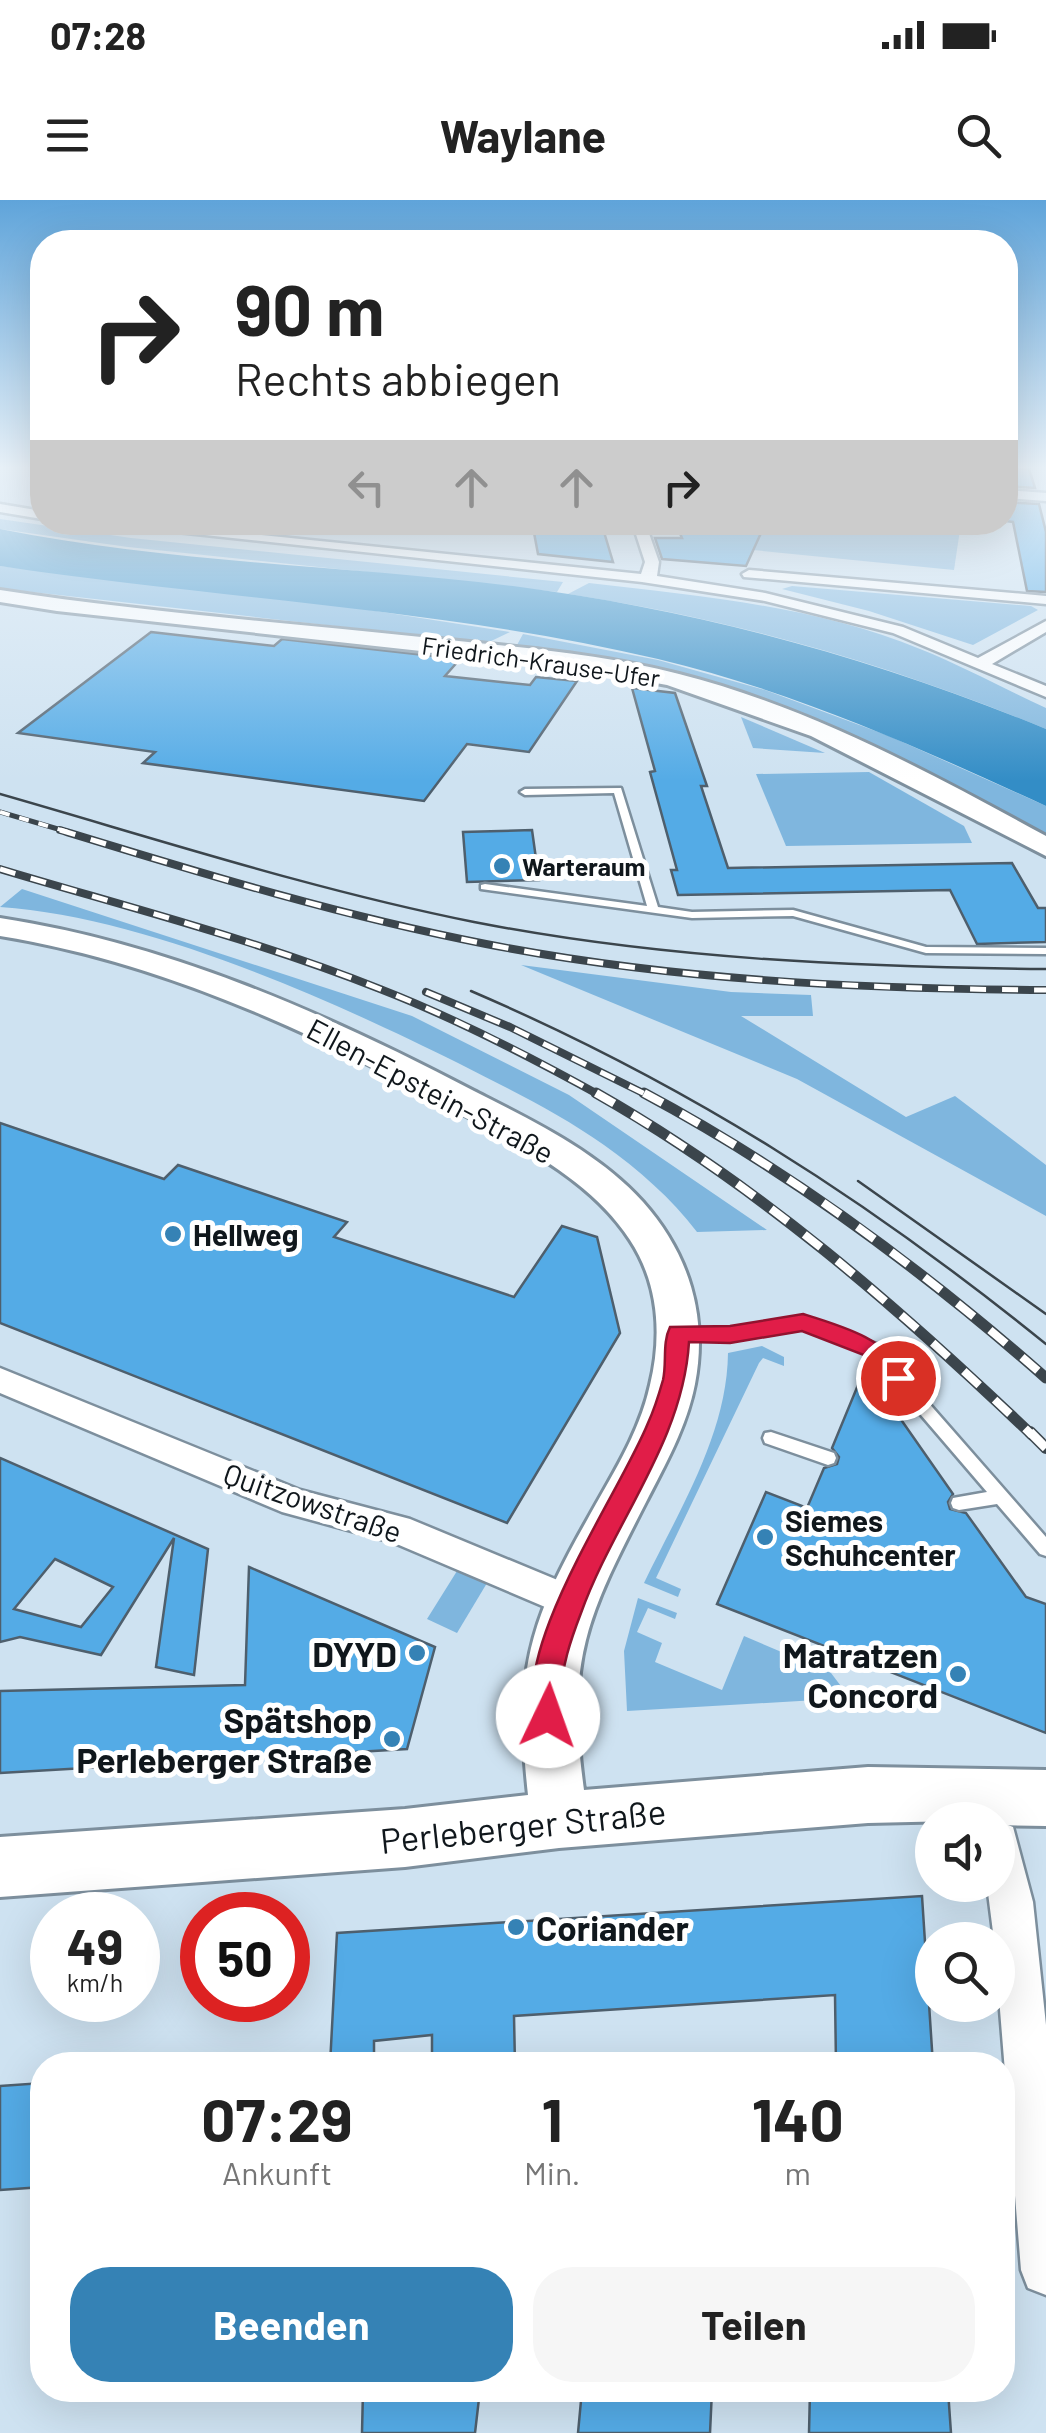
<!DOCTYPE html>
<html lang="de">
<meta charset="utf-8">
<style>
body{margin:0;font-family:Barlow,sans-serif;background:#f6f6f6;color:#222;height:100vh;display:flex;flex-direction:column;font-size:38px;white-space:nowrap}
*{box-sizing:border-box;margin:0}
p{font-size:32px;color:#767676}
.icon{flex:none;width:55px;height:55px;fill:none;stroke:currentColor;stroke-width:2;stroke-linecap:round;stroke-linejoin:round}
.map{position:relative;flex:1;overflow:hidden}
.details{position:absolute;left:30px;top:1852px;width:985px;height:350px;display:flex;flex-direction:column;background:#fff;border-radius:40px;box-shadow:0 10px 40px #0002}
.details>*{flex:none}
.guide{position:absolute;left:30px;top:30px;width:988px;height:305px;border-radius:40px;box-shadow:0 10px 40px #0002;background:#fff;color:#222;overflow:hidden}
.controls{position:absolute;left:915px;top:1602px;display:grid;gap:20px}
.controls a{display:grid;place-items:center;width:100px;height:100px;border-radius:50%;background:#fff;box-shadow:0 10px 40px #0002;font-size:50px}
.speed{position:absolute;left:30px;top:1692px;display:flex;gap:20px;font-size:50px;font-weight:700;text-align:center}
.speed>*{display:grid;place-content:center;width:130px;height:130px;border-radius:50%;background:#fff;box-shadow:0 10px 40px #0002;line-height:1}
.speed small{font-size:25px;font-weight:400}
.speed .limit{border:15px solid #d22;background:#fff;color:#111}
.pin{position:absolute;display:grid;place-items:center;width:85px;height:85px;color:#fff;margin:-42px;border:5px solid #fff;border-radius:50%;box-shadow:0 2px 10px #0007}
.me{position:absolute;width:110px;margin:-55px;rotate:3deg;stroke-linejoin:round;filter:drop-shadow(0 0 8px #0008)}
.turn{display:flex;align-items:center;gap:35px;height:210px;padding:0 40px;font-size:45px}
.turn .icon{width:130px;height:130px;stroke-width:2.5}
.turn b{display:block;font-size:70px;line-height:85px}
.lanes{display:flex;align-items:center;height:95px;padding:0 40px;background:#0003;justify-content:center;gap:50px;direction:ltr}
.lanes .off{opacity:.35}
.eta{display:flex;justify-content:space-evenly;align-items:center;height:170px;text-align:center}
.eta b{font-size:60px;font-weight:700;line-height:70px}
.cta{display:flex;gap:20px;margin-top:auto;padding:20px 40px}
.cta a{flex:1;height:115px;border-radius:40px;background:#3582b5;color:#fff;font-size:40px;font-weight:700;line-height:115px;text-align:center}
.cta a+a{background:#f6f6f6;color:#222}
.status{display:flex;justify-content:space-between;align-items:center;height:70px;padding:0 50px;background:#fff;direction:ltr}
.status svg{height:28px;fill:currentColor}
header{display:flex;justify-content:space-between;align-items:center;height:130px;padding:0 40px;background:#fff;font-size:45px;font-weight:700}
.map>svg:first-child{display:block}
</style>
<div class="status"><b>07:28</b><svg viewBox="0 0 49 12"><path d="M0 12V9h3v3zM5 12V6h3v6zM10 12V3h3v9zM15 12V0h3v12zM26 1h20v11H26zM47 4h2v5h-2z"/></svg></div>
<header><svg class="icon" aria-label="menu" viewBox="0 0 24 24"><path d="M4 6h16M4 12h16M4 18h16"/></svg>Waylane<svg class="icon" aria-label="search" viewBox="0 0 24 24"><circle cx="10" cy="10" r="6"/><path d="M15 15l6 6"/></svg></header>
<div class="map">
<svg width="1046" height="2233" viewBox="0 0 1046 2233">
<rect width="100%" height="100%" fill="#cee2f1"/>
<g fill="#7fb6de">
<path d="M0,319L131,338L563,382L557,392L128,347L0,329Z"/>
<path d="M766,323H961L954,370L753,350Z"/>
<path d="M0,366L357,408L510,432L487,443L5,389L0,388Z"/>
<path d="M589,383C700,396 816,406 920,449C963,466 1004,489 1046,508V529C891,465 734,419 568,394Z"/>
<path d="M792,386L1031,406L1038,410L973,445L869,411L782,389Z"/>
<path d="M523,434L658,460L765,490L889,536L1046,606V634C864,533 727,469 517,445Z"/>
<path d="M741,517L825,553L753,548Z"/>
<path d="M869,572L964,626L972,643L786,646L756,574Z"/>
<path d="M22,689L412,816L569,895L767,1030L697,1032C671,998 639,970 604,945C559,913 507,888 458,863C327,798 146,717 0,707Z"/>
<path d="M521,765L731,792L811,795L813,816H741L906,917L955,896L1046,965V1016L797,879Z"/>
<path d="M762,1146L784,1157V1166L763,1158L759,1163L656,1378L681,1389L678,1397L644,1383C679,1310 727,1235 728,1153Z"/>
<path d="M457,1371L487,1383L457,1433L427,1419Z"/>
<path d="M638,1398L677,1413L675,1419L648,1408L637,1432L662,1443L655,1462L722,1490L744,1436L831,1473L850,1498L627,1511L624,1451Z"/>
</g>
<path fill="#338dc6" d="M0,329C168,363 343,365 513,386C698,410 874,458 1046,529V606C920,548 793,491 658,459C441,408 219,399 0,366Z"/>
<g fill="#54abe6" stroke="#4e5f6d" stroke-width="2.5" fill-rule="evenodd">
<path d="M1005,268L1029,269L1035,288L1005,286Z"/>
<path d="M1005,302L1039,304L1046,332V392L1027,391L1013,322L1005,321Z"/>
<path d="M532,322H601L613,362L538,354Z"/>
<path d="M675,322L742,323L748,333H761L746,366L662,359L655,338H682Z"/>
<path d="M151,432L274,446L282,439L460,459L445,476L530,485L536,477L577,481L529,552L467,544L424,601L143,563L155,552L18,533Z"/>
<path d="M632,488L675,493L707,586H701L728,668L1012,663L1038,708H1046V742L977,744L950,690L678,695L671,670H677L650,572L655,571Z"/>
<path d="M532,630L539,680L467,682L463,632Z"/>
<path d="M0,923L164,979L178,965L347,1022L334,1037L514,1097L562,1026L597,1037L620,1133L507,1323L0,1123Z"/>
<path d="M865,1168L953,1294L948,1302L950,1309L966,1313L1026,1397L1046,1404V1533L717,1404L766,1292L807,1308L824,1268L837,1264L839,1257L832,1248Z"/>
<path d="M0,1258L208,1349L194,1475L156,1467L174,1338L101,1455L20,1437L0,1442ZM55,1359L113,1387L81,1427L14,1409Z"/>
<path d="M249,1367L435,1447L407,1549L0,1573V1491L245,1485Z"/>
<path d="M922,1696L933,1865H836L835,1795L514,1816L515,1865H432V1835L374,1841V1865H330L337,1733Z"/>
<path d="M42,1883V1987L0,1990V1886Z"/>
<path d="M363,2190H480L475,2233H362Z"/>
<path d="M582,2190H712L710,2233H578Z"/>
<path d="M810,2190H948L951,2233H809Z"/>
</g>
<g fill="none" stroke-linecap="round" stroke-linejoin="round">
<defs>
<g id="lane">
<path d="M621,588L658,707L692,712L793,710L926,747L1046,748V754L926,753L793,716L692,718L481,689V685L485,684L647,706L614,593L525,595L520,592L525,589Z"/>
<path d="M803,1118L877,1144L1046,1337V1356L1040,1354L997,1304L959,1310L953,1308L951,1303L953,1298L987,1292L867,1152L802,1129L730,1141L683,1139L675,1133L683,1127L730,1129Z"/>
<path d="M771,1232L834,1253L836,1258L834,1263L828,1265L765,1243L763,1238L765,1233Z"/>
</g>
<g id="street">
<path d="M1005,290L1046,293V301L1005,298Z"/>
<path d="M0,304L42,311V319L0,312Z"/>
<path d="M84,322H134L641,374L645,362L632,322H645L659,362L657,376L765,393L903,427L978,458L1046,421V432L992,464L1046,486V497L893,433L765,401L642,382Z"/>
<path d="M749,370L1046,396V404L744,377L742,374Z"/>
<path d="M0,1168L300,1290L410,1319L584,1391L589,1402L584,1413L571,1418L392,1342L282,1312L0,1193Z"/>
<path d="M998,1621L1013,1627L1033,1702L1046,1825V2095L1028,2088L1021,2070L998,1785V1740H994L987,1685H998Z"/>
</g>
<g id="secondary">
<path d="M0,390C143,412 287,423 431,438C514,447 597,453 679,474C809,507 929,572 1046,636V656L811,536L667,485L567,467L57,411L0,402Z"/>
<path d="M0,718C169,744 323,812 474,891C533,921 598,952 643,1002C689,1054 708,1116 695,1184C687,1226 665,1265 646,1302C587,1417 566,1458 584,1590L868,1567L1046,1570V1626L998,1625V1620L868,1623L559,1648L405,1667L0,1697V1637L405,1609L528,1595C515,1476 527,1426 586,1322C610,1278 639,1235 650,1185C662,1136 659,1084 630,1040C589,977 514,942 450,907C308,830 160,762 0,736Z"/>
</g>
</defs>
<use href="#lane" stroke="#7d8f9d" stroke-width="5"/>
<use href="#street" stroke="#7d8f9d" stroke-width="5"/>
<use href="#secondary" stroke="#7d8f9d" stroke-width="6"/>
<use href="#lane" fill="#fff" fill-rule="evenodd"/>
<use href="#street" fill="#fff" fill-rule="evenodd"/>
<use href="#secondary" fill="#fff" fill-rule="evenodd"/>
<g stroke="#3b454c" stroke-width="2.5">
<path d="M0,594C157,639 314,690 474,722C663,759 854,767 1046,769"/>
<path d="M471,791C687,884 864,997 1046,1144"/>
<path d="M858,981L1046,1114"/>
</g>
<defs>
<path id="rail-far3" d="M0,612L68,632"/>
<g id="rail-far2">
<path d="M60,630C201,673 341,716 486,744C671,780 858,789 1046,790"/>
<path d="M0,669C127,707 257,740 380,789C457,819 529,856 601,896"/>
<path d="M426,792L510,827L649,896"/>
</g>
<g id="rail-far1">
<path d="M596,893C757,984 899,1108 1032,1235"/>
<path d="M644,893C790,971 922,1069 1046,1178"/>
</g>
<path id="rail" d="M1030,1232L1046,1248"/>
</defs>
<use href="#rail-far3" stroke="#3b454c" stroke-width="5"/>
<use href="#rail-far2" stroke="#3b454c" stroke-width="8"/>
<use href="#rail-far1" stroke="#3b454c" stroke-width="11"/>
<use href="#rail" stroke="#3b454c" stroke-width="12"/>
<use href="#rail-far3" stroke="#fff" stroke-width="4" stroke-dasharray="10" stroke-linecap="butt"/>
<use href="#rail-far2" stroke="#fff" stroke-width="5" stroke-dasharray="16" stroke-linecap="butt"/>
<use href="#rail-far1" stroke="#fff" stroke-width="8" stroke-dasharray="21" stroke-linecap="butt"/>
<use href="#rail" stroke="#fff" stroke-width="9" stroke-dasharray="28" stroke-linecap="butt"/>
</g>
<linearGradient id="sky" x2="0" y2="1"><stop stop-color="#5fa4da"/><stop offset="0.46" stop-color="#e9f2f9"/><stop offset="1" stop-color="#e9f2f9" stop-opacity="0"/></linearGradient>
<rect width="1046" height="581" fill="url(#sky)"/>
<path fill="#e11d48" stroke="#92132f" stroke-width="2.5" d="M803,1114C845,1127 887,1139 910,1178L906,1184H889L864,1155L802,1131L730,1143L689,1142C683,1242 614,1321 581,1413C571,1439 561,1468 561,1496C560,1508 564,1514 559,1526L548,1530L538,1526C506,1454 620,1293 648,1223C654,1210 659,1194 663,1180C667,1163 662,1143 670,1127L730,1126Z"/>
<g fill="#3582b5" stroke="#fff" stroke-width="4">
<circle cx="502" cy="666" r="10"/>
<circle cx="173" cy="1034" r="10"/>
<circle cx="765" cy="1337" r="10"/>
<circle cx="417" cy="1453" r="10"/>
<circle cx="958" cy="1474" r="10"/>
<circle cx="392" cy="1539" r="10"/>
<circle cx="516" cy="1727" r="10"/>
</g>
<g text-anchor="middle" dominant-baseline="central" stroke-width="10" stroke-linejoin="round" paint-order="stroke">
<g font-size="25" fill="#10171c" stroke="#fff">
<text transform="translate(541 461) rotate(8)">Friedrich-Krause-Ufer</text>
</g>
<g font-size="25" font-weight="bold" fill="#10171c" stroke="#fff" text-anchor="start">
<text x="522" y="666">Warteraum</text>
</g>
<g font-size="30" fill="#10171c" stroke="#fff">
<text transform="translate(431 890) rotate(28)">Ellen-Epstein-Straße</text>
<text transform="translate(313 1302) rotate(19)">Quitzowstraße</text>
</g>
<g font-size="30" font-weight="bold" fill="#10171c" stroke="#fff" text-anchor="start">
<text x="193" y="1034">Hellweg</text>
<text x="785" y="1320">Siemes<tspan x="785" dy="34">Schuhcenter</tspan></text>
</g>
<g font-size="35" font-weight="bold" fill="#10171c" stroke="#fff" text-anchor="end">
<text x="397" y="1453">DYYD</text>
<text x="938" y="1454">Matratzen<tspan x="938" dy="40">Concord</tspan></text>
<text x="372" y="1519">Spätshop<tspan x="372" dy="40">Perleberger Straße</tspan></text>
<text x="536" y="1727" text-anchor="start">Coriander</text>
</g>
<g font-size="35" fill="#10171c" stroke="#fff">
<text transform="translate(523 1625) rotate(-6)">Perleberger Straße</text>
</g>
</g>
</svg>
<div class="controls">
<a><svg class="icon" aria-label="sound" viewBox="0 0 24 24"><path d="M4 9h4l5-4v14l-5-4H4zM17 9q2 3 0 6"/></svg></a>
<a><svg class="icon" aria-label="search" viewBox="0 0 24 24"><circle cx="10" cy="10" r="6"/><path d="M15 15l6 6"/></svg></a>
</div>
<div class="speed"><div>49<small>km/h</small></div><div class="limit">50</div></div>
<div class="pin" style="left:898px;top:1178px;background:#d93025"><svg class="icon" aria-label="arrive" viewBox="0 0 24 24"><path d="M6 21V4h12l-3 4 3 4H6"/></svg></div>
<svg class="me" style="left:548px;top:1516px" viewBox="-20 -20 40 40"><circle r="19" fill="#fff"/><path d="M0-13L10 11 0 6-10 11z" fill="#e11d48"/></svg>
<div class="guide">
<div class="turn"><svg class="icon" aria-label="right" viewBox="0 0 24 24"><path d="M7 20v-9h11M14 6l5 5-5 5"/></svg><div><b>90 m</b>Rechts abbiegen</div></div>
<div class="lanes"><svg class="icon off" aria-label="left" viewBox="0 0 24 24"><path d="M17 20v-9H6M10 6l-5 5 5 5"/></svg><svg class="icon off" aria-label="ahead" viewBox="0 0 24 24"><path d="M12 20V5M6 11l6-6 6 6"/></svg><svg class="icon off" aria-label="ahead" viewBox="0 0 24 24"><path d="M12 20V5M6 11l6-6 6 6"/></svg><svg class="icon" aria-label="right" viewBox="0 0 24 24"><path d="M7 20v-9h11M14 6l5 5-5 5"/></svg></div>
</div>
<section class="details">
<div class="eta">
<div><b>07:29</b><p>Ankunft</p></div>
<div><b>1</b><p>Min.</p></div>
<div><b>140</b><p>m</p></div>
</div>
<div class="cta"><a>Beenden</a><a>Teilen</a></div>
</section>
</div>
